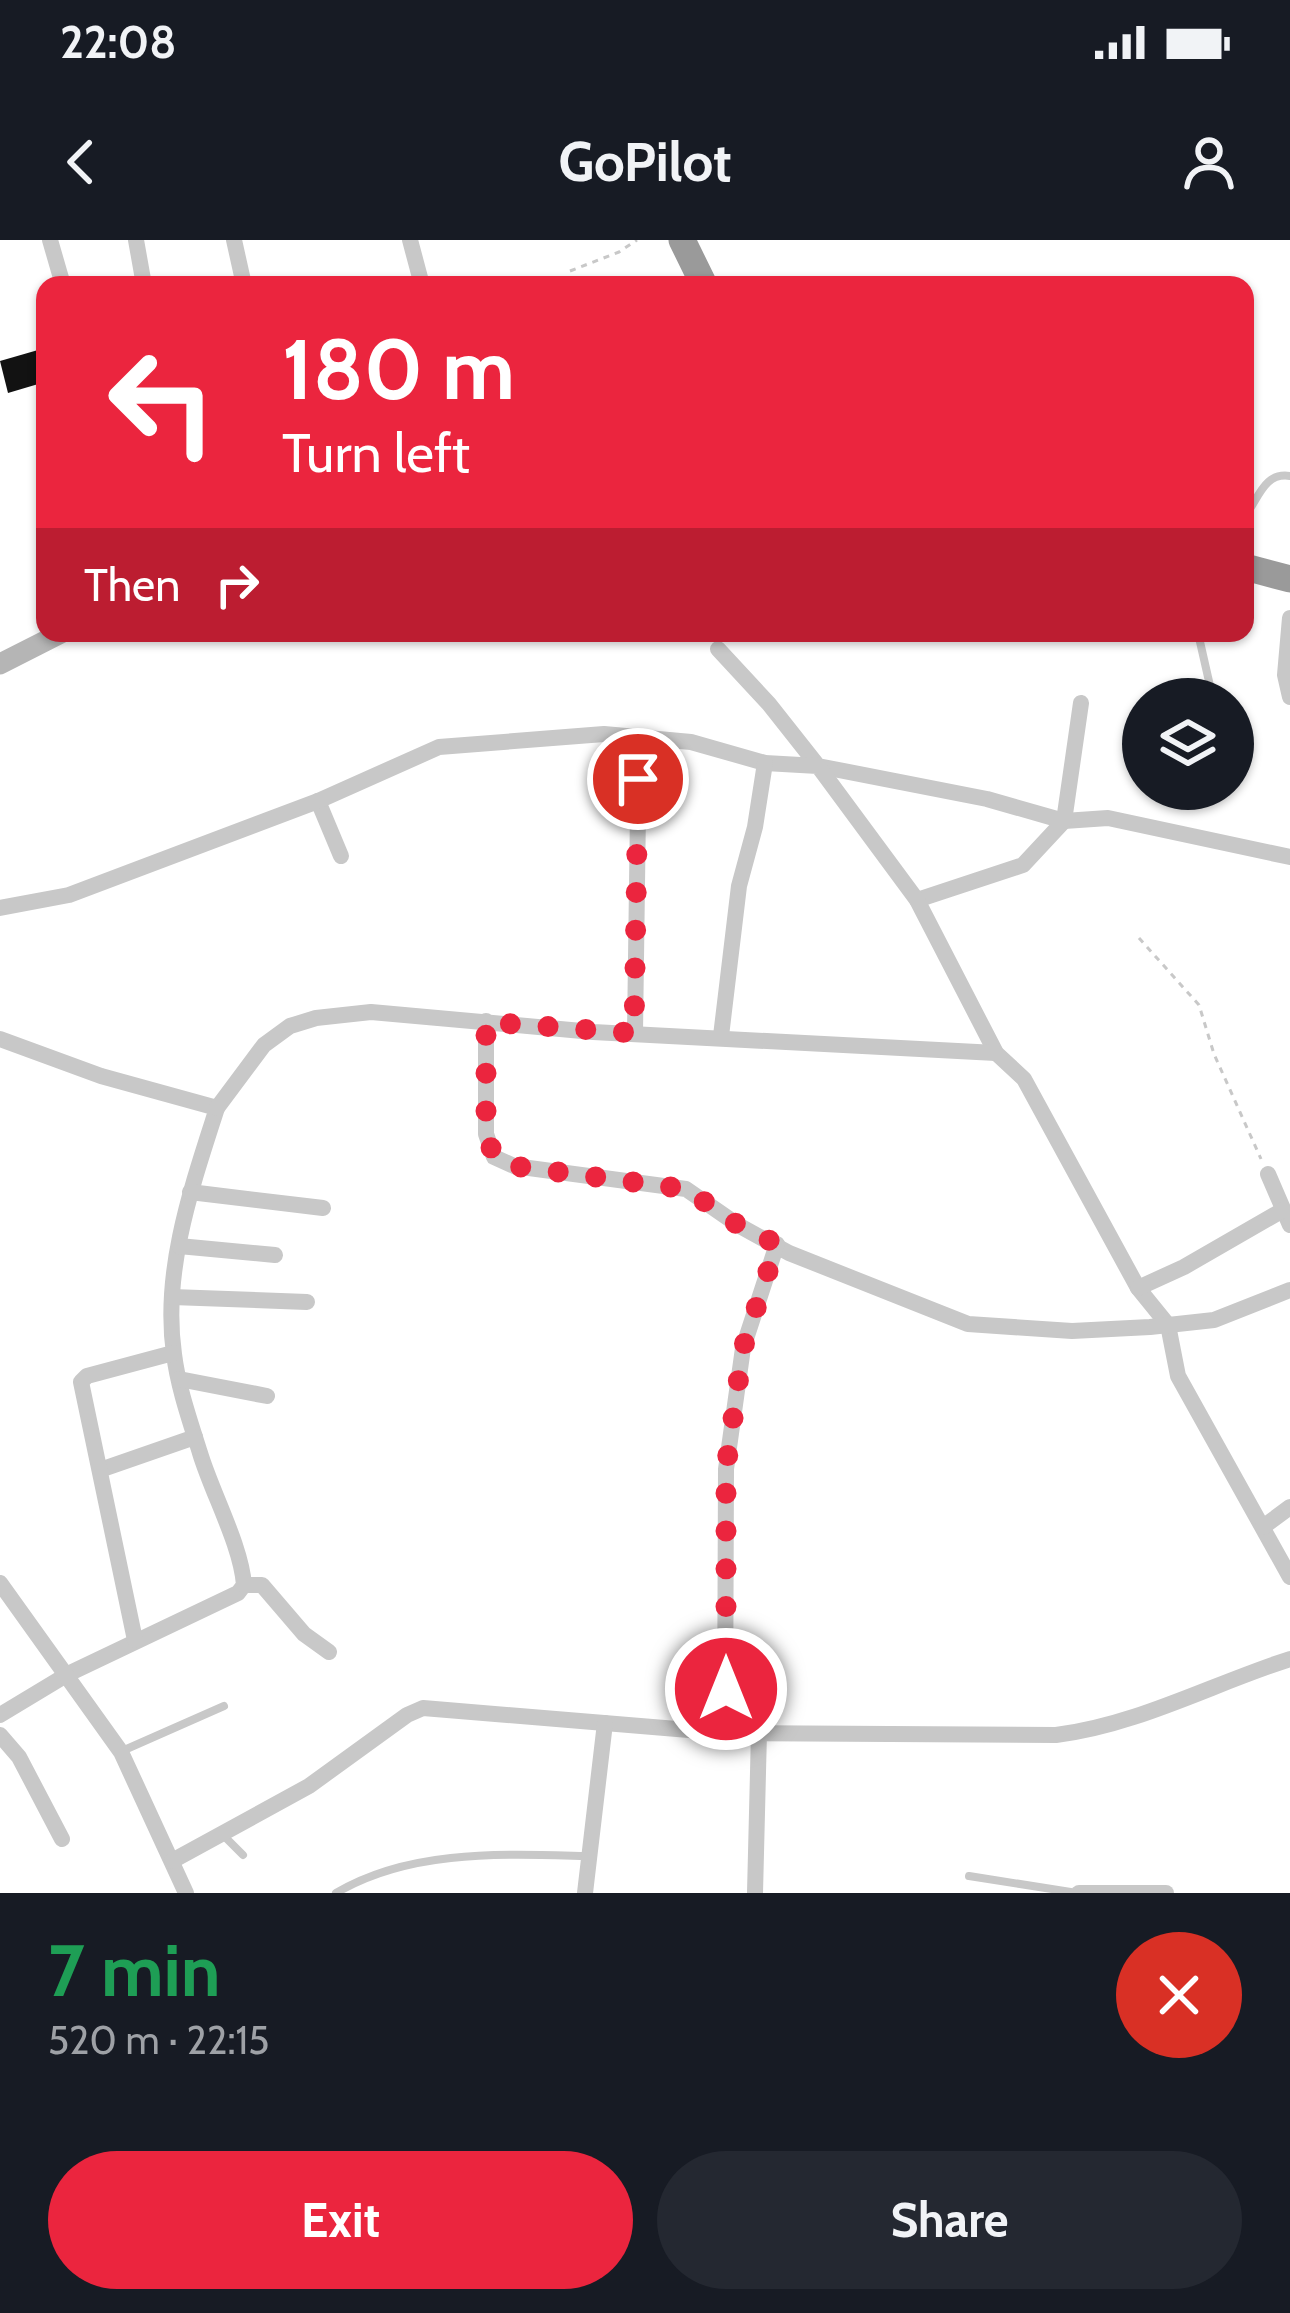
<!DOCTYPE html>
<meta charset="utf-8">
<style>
body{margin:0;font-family:Cabin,sans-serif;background:#242831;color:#f1f3f6;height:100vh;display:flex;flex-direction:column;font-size:45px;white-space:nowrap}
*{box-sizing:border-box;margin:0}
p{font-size:39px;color:#9ea1a6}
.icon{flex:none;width:66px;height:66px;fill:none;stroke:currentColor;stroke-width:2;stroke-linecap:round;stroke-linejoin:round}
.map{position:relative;height:1653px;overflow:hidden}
.panel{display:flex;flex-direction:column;background:#171b24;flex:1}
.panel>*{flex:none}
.banner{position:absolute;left:36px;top:36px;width:1218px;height:366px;border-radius:24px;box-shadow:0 3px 9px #0004;background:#eb253e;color:#fff;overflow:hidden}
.fabs{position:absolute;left:1122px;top:438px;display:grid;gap:24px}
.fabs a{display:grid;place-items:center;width:132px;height:132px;border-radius:50%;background:#171b24;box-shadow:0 3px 9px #0004;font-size:60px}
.pin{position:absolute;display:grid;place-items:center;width:102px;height:102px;color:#fff;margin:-51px;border:6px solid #fff;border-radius:50%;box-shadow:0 3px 12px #0007}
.me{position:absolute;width:132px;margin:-66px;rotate:0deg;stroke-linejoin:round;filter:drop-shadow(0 0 9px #0008)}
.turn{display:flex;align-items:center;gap:42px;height:252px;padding:0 48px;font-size:54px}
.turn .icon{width:156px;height:156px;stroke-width:2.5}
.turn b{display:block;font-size:84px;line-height:102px}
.then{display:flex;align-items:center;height:114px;padding:0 48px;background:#0003;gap:24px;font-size:45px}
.round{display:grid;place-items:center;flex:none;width:126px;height:126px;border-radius:63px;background:#242831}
.head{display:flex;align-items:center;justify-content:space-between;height:204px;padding:0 48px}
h1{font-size:72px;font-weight:700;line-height:90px;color:#1e9e55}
.primary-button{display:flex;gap:24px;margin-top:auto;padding:24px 48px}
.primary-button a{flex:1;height:138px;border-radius:72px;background:#eb253e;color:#fff;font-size:48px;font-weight:700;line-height:138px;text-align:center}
.primary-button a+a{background:#242831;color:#f1f3f6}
.status{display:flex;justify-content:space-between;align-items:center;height:84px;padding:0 60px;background:#171b24;direction:ltr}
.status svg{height:33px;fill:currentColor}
header{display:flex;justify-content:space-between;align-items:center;height:156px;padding:0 48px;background:#171b24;font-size:54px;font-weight:700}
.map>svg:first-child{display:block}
</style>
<div class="status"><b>22:08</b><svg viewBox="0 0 49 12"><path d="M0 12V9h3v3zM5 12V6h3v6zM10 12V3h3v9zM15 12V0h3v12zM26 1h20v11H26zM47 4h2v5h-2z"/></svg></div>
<header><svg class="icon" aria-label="back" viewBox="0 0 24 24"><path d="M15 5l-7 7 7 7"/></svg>GoPilot<svg class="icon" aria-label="person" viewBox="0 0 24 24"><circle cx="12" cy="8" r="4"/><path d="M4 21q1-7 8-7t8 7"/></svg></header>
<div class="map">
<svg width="1290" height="1653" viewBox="0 0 1290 1653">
<rect width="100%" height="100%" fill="#fff"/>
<path fill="#121212" d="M45,108V142L8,153L0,121Z"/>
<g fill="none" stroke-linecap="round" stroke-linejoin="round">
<g stroke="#c8c8c8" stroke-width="3" stroke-dasharray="6 6" stroke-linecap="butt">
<path d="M570,31L619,12L637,0"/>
<path d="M1139,698L1199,765L1214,814L1261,919"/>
</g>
<g stroke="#c8c8c8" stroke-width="8">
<path d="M1245,276C1259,258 1264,232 1290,236"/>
<path d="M1161,393L1198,397"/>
<path d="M1198,393L1213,459"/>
<path d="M122,1511L224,1466"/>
<path d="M222,1594L243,1615"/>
<path d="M969,1636L1077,1653"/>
<path d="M336,1653C410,1609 503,1614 586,1616"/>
</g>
<g stroke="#c8c8c8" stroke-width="16">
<path d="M50,0L63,45"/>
<path d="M136,0L144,45"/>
<path d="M234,0L244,45"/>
<path d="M410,0L422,45"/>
<path d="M1290,378L1285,435L1290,457"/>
<path d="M718,409L769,464L818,526L987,559L1064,581L1108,578L1290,617"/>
<path d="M318,561L341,616"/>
<path d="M917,660L1023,625L1064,581L1081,463"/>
<path d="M0,668L69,655L318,561L439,507L604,494L691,502L765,523L818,526L917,660L996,813L1024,839L1138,1048L1168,1085L1178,1136L1290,1337"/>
<path d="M486,781V894L494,917L514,926L686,949L738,985L789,1013L968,1084L1072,1091L1150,1087L1214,1080L1290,1050"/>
<path d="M635,793L639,497"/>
<path d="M721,796L739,646L755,587L765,523"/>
<path d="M0,799L101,836L217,868C192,946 162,1031 174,1114C178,1147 190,1181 200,1213C212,1253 241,1305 244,1345L238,1353L68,1434L0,1475"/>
<path d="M217,868L264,805L290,786L316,778L371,772L593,792L996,813"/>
<path d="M1268,934L1290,985"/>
<path d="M190,952L323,968"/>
<path d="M179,1006L275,1015"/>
<path d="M1138,1048L1184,1027L1283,970"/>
<path d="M172,1057L307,1062"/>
<path d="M179,1139L267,1156"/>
<path d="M100,1230L195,1197"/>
<path d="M1263,1287L1290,1267"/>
<path d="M0,1343L121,1512L186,1653"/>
<path d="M244,1345H262L304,1394L329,1412"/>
<path d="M135,1400L81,1142L87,1136L173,1113"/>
<path d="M725,1493L726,1229L743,1108L777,1004"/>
<path d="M0,1495L19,1517L62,1599"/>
<path d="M172,1621L309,1546L407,1475L423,1468L725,1493L1056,1495C1137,1485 1212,1444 1290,1419"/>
<path d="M585,1653L605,1483"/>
<path d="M755,1653L759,1492"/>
<path d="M1079,1653H1166"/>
</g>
<path stroke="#b5b5b5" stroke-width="21" d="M0,424L61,393"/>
<g stroke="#9a9a9a" stroke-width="27">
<path d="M682,0L704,45"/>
<path d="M1245,327L1290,339"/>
</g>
</g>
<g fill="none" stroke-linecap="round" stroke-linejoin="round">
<path stroke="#eb253e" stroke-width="21" stroke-dasharray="0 37.8" d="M638,539L634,793L486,782V894L494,916L514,926L686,949L738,985L777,1004L743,1108L726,1228V1449"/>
</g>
</svg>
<div class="fabs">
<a><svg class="icon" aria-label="layers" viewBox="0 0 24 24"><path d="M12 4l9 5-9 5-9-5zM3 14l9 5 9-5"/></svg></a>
</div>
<div class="pin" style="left:638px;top:539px;background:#d93025"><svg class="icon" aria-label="arrive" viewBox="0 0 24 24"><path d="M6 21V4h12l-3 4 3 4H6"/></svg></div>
<svg class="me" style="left:726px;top:1449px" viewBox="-20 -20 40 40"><circle r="17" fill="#eb253e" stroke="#fff" stroke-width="3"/><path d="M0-11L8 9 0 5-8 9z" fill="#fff"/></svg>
<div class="banner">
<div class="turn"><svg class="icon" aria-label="left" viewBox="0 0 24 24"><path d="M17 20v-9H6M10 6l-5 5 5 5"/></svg><div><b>180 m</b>Turn left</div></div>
<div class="then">Then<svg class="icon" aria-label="right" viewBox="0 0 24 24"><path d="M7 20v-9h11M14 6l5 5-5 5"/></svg></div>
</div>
</div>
<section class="panel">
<div class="head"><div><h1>7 min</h1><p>520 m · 22:15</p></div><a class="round" style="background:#d93025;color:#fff"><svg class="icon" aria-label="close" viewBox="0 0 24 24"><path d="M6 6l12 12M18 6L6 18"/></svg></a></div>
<div class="primary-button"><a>Exit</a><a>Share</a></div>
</section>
